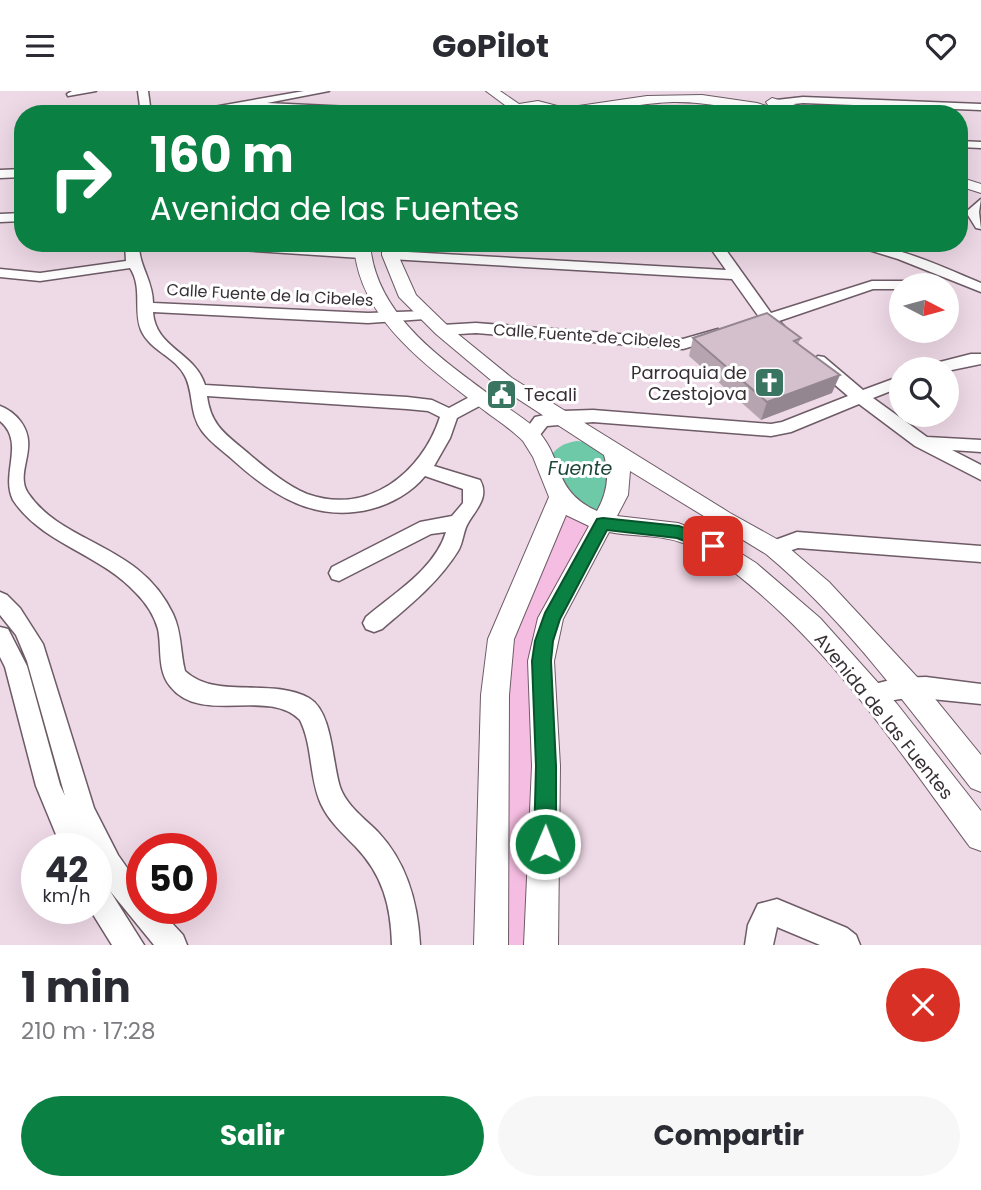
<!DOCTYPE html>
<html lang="es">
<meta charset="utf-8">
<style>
body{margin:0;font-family:Poppins,sans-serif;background:#f7f7f7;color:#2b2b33;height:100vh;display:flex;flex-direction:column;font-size:26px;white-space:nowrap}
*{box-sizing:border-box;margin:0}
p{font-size:23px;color:#7c7c81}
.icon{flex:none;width:38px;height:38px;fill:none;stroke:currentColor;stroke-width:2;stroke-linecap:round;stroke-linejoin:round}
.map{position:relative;height:854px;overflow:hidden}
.sheet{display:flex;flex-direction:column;background:#fff;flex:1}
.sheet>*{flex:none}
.banner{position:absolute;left:14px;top:14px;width:954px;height:147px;border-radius:28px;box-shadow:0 7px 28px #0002;background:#0b8043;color:#fff;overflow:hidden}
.needle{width:46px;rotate:96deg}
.buttons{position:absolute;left:889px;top:182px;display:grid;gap:14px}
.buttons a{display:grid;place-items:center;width:70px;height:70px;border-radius:50%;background:#fff;box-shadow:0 7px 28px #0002;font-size:35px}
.speed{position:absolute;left:21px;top:742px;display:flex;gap:14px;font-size:35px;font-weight:700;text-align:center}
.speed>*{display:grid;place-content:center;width:91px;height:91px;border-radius:50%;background:#fff;box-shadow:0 7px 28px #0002;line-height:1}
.speed small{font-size:18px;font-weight:400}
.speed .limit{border:10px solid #d22;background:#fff;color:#111}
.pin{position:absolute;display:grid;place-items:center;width:60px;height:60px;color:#fff;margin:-30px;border-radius:14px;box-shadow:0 4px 10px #0006}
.me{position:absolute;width:77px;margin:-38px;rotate:1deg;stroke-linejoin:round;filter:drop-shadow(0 0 5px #0008)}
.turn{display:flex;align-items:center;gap:24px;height:147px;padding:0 21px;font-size:32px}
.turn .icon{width:91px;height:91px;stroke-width:2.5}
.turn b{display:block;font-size:49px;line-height:60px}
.round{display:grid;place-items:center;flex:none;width:74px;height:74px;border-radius:37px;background:#f7f7f7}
.overview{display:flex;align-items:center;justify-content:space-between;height:119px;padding:0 21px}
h1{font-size:42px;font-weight:700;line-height:52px}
.button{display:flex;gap:14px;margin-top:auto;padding:14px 21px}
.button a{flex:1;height:80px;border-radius:42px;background:#0b8043;color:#fff;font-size:28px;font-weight:700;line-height:80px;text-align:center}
.button a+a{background:#f7f7f7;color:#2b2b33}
header{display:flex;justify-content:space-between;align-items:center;height:91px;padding:0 21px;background:#fff;font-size:32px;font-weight:700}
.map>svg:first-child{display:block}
</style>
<header><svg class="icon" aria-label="menu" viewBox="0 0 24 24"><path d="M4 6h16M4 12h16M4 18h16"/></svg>GoPilot<svg class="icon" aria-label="heart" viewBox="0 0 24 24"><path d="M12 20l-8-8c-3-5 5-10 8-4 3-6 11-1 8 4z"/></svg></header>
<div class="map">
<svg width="981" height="854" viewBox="0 0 981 854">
<rect width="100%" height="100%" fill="#eed9e6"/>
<path fill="#f6bde2" d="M558,411L595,433L550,526L536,854H498L507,547Z"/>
<path fill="#6ec9a9" d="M577,350L586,351L605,363L608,403L596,429L558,406L550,366C557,356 564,352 577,350Z"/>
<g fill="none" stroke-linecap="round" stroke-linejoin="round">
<defs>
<g id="minor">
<path d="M72,0H96L68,5L67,3Z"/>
<path d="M138,0H148L151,23H141Z"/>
<path d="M304,0H329L267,12L434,20L439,23H359L238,17L201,23H174Z"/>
<path d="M803,6L981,13V19L803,12L776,15L771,12L776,9Z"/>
<path d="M576,20H590L595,23H571Z"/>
<path d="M959,50L981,51V57L959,56Z"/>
<path d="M23,78V86L0,87V79Z"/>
<path d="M981,108L979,121L981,138L976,137L966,121Z"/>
<path d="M23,122V130L0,131V123Z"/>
<path d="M125,152H139C138,174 153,189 153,212L368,222L425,220L432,224L425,228L368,232L153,221C155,257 195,261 205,294L407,306L432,309L449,317L475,303H487L489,307L487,311L457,327L450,347L434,375L480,389C490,407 475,419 467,434C463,442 463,452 458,460C438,492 410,514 382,538L374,541L366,538L363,532L366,526C394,502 435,478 446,441L431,443L339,490L332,488L329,482L332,476L420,431L452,425L463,412V398L425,385C412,401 391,413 371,418C316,432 273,405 233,369C223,360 210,351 202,340C189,323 194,302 185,285C175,265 150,260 141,239C133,219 143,197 130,177L40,190L0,186V178L40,182L126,170ZM207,305L407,318L428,320L440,326C422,382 368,425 307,403C286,394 267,378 249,363C227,344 211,336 207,305Z"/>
<path d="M187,152H260L361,159L368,163L361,167L194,156Z"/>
<path d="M707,152H721L771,222L872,190H934L941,194H901V198H873L779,230L784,235L781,238H771L765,234L751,239L743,234L759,226L732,188L390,168L383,164L390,160L726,179Z"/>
<path d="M846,152C894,152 937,174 981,192V201L898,168Z"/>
<path d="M476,232L683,248L718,238L726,243L723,246L683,258L476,242L442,244L434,239L442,234Z"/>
<path d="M971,263H981V273L947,280L926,278L928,274Z"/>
<path d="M818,265L824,266L863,299L901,285V296L873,307L927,346L981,349V361L952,359L981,374V389L915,355L859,313L791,341L771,345L593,331L547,335L536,349L530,351L521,345L535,326L563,320L593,319L771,333L782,331L848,305L812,274L810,270Z"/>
<path d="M0,315C8,318 16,324 21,331C40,357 14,381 28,402C63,454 140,452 173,523C182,542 180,561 185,580C216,609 270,586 309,607C333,621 332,672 340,696C346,714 365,728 378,741C407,772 418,812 420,854H392C391,815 383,784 355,755C342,742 329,730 321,713C309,687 313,655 300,629C267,596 201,635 170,595C157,579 162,557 158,538C154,524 146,512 136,502C101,463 42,453 13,409C0,382 26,352 0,330Z"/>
<path d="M797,441L981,455V471L798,457L774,465L767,462L764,457L767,452Z"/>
<path d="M0,501L7,504L20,517L43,553L94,717L118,764L142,798V817H158L183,844L187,854H154L110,800L144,854H112L89,817H96V789L104,792L96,779V758H62L36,695L5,576L0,566V536L8,538L27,575L60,694L65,705L27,570L16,544L0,524Z"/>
<path d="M926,586L981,593V613L912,606L871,613L863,610L860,603L863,596L898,587Z"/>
<path d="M777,808L847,837L856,844L860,854H820L777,836L773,854H745L748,834L758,813Z"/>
</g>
<g id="major">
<path d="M486,0H500L519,13L538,10L565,17L647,5L702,4L757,12L790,23C751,23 713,10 673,11C638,12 605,21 571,23C558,23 548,17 535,17C524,17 515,23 504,23L509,17Z"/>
<path d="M772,7L817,20L818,23H798L768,14L766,11Z"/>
<path d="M959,86L981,93V102L959,95Z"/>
<path d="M354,152H370C375,226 446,271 501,312C512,320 525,328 535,337C566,368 550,398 597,420C607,402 610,384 604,364L498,295L436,243L399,206L382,164V152H398V164L416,204L448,235L512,287L730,422L782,451L829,491L918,587L981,664V701L971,697C908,616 845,529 766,463L630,380L628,404L617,425L678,432L715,446L756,472L820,527L897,613L981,720V760L970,756C904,667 843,574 758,501C736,482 711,462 683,452C659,443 633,446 609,441L563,528L554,570L560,675L558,854H524L532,675L528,570L538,527L589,435L566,424L514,548L509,604L508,854H474L481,604L488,548L549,406L533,366L523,350C511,338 498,330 485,320C430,277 357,228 354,152Z"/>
</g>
</defs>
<use href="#minor" stroke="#6d5b66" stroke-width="3"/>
<use href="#major" stroke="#6d5b66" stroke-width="2"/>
<use href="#minor" fill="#fff" fill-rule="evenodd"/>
<use href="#major" fill="#fff" fill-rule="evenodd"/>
</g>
<g fill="#b6a5b0">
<path d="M693,247H801L798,253L832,302L761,329L689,265Z"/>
<path d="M493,296L509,302L508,306L495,308Z"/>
</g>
<path fill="#948690" d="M840,284L832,302L761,329L767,311Z"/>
<g fill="#d4c0cd" stroke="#948690" stroke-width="2">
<path d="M767,222L801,247L794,250L840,284L767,311L693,247Z"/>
<path d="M507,295L509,302L495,303L493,296Z"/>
</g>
<path fill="#0b8043" stroke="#07532c" stroke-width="2" d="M603,427L679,435L719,450L721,455L713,461L677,447L607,439L560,528L553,550L551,570L556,675V753L552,761L545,764L537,761L534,753L536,675L532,570L535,550L545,522L597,428Z"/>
<defs>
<symbol id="church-square" viewBox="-11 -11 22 22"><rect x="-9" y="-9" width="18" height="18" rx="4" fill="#397560" stroke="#fff"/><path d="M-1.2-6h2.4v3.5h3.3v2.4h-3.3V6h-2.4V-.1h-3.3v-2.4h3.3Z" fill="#fff"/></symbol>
<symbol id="civic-square" viewBox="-11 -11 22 22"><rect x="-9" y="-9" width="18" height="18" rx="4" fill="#397560" stroke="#fff"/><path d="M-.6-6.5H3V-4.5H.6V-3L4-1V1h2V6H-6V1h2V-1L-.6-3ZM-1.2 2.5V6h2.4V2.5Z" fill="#fff"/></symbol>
</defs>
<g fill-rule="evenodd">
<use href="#church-square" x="752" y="274" width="35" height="35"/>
<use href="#civic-square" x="484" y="286" width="35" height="35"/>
</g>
<g text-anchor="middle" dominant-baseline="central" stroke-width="6" stroke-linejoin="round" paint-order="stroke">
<g font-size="16" fill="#372f34" stroke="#fff">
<text transform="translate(270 204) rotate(3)">Calle Fuente de la Cibeles</text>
<text transform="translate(587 245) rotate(4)">Calle Fuente de Cibeles</text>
</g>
<g font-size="18" fill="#372f34" stroke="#fff" text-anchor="end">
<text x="747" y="281">Parroquia de<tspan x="747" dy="21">Czestojova</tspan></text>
<text x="524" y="303" text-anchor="start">Tecali</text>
</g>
<g font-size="18" fill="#372f34" stroke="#fff">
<text transform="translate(884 625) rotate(51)">Avenida de las Fuentes</text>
</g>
<g font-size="19" font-style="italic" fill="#1e4739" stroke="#fff">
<text x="580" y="377">Fuente</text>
</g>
</g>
</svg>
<div class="buttons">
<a><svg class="needle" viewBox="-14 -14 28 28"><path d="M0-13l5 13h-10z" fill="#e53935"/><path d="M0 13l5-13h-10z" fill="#7c7c81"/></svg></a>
<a><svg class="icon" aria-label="search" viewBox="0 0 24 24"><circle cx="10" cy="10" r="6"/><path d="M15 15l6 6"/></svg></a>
</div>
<div class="speed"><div>42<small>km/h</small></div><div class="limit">50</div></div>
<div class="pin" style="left:713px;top:455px;background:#d93025"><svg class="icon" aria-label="arrive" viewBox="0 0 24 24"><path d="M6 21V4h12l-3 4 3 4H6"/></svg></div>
<svg class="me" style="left:545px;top:753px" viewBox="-20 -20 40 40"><circle r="17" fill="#0b8043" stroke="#fff" stroke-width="3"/><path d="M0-11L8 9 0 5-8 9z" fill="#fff"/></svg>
<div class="banner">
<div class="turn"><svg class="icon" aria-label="right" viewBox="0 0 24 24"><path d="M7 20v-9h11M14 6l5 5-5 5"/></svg><div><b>160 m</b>Avenida de las Fuentes</div></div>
</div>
</div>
<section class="sheet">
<div class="overview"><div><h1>1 min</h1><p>210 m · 17:28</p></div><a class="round" style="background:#d93025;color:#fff"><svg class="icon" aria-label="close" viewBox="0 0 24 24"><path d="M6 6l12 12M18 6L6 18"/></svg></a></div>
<div class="button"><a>Salir</a><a>Compartir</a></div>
</section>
